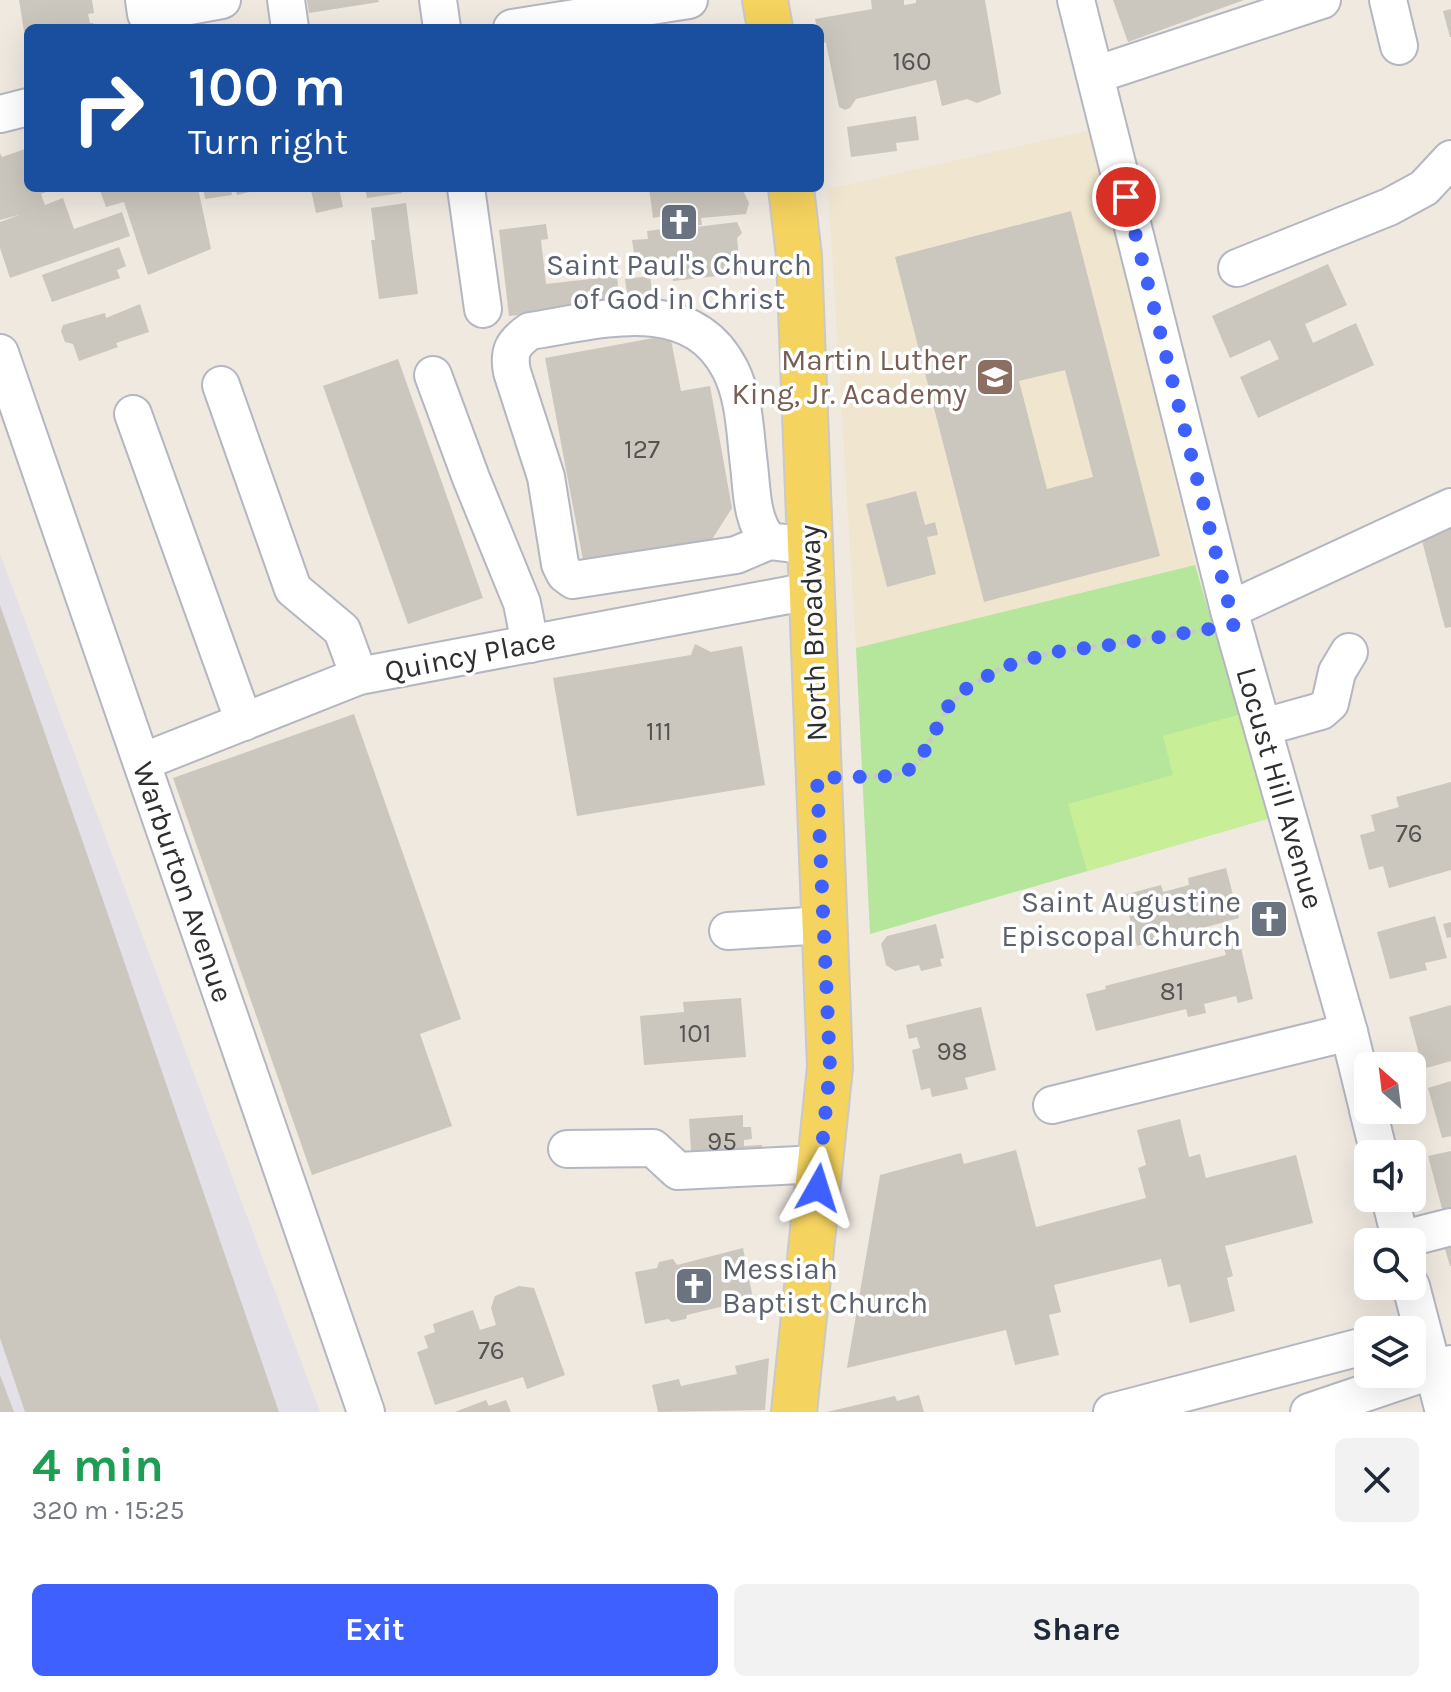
<!DOCTYPE html>
<meta charset="utf-8">
<style>
body{margin:0;font-family:Karla,sans-serif;background:#f2f2f3;color:#1f2937;height:100vh;display:flex;flex-direction:column;font-size:30px;white-space:nowrap}
*{box-sizing:border-box;margin:0}
p{font-size:26px;color:#747a83}
.icon{flex:none;width:44px;height:44px;fill:none;stroke:currentColor;stroke-width:2;stroke-linecap:round;stroke-linejoin:round}
.map{position:relative;height:1412px;overflow:hidden}
.side{display:flex;flex-direction:column;background:#fff;flex:1}
.side>*{flex:none}
.top-card{position:absolute;left:24px;top:24px;width:800px;height:168px;border-radius:12px;box-shadow:0 8px 32px #0002;background:#1a4fa0;color:#fff;overflow:hidden}
.needle{width:52px;rotate:332deg}
.controls{position:absolute;left:1354px;top:1052px;display:grid;gap:16px}
.controls a{display:grid;place-items:center;width:72px;height:72px;border-radius:12px;background:#fff;box-shadow:0 8px 32px #0002;font-size:40px}
.pin{position:absolute;display:grid;place-items:center;width:68px;height:68px;color:#fff;margin:-34px;border:4px solid #fff;border-radius:50%;box-shadow:0 2px 8px #0007}
.me{position:absolute;width:88px;margin:-44px;rotate:6deg;stroke-linejoin:round;filter:drop-shadow(0 0 6px #0008)}
.turn{display:flex;align-items:center;gap:28px;height:168px;padding:0 32px;font-size:36px}
.turn .icon{width:104px;height:104px;stroke-width:2.5}
.turn b{display:block;font-size:56px;line-height:68px}
.round{display:grid;place-items:center;flex:none;width:84px;height:84px;border-radius:12px;background:#f2f2f3}
.head{display:flex;align-items:center;justify-content:space-between;height:136px;padding:0 32px}
h1{font-size:48px;font-weight:700;line-height:60px;color:#1e9e55}
.button{display:flex;gap:16px;margin-top:auto;padding:16px 32px}
.button a{flex:1;height:92px;border-radius:12px;background:#3d60ff;color:#fff;font-size:32px;font-weight:700;line-height:92px;text-align:center}
.button a+a{background:#f2f2f3;color:#1f2937}
.map>svg:first-child{display:block}
</style>
<div class="map">
<svg width="1451" height="1412" viewBox="0 0 1451 1412">
<rect width="100%" height="100%" fill="#efe9e0"/>
<path fill="#e3e0e8" d="M0,554L320,1412H0Z"/>
<path fill="#f0e6d0" d="M1090,130L1195,565L856,648L828,189Z"/>
<path fill="#b5e69c" d="M1195,565L1270,818L870,934L856,648Z"/>
<path fill="#c9ee98" d="M1241,714L1270,818L1087,871L1068,804L1173,775L1163,736Z"/>
<g fill="#cbc7be" fill-rule="evenodd">
<path d="M19,0H92L94,13L88,14L90,23H93L94,28H28L26,44Z"/>
<path d="M307,0H378L379,2L309,13Z"/>
<path d="M871,0H904V5L916,3V0H985L1001,94L977,103L967,99L942,106L936,80L856,99L850,108L845,110L839,107L826,43L820,40V28H817L815,19L872,9Z"/>
<path d="M1113,0H1244L1128,42Z"/>
<path d="M1451,9V37H1450L1443,11Z"/>
<path d="M916,116L919,140L896,143L897,151L851,157L847,127Z"/>
<path d="M28,148V188H56L41,194L45,205L63,198L74,229L122,212L130,236L10,278L0,248V222L19,215L0,220V153L2,157Z"/>
<path d="M99,188H198L211,249L148,275L124,202L106,207Z"/>
<path d="M203,188H231L232,195L205,199Z"/>
<path d="M235,188H261V189L237,195Z"/>
<path d="M318,188H339L343,207L316,213L311,190Z"/>
<path d="M365,188H402V193L367,198Z"/>
<path d="M649,188H742L749,203L746,214L701,218L702,225L686,226L687,235L697,233L696,227L737,222L742,233L737,238L739,257L744,261L743,273L673,281L671,258L641,261L640,252L634,253L632,240L648,239L647,231L670,228L664,216L653,218Z"/>
<path d="M406,203L418,294L379,299L371,240H375L371,208Z"/>
<path d="M1071,211L1160,556L984,602L895,257ZM1065,370L1093,477L1047,489L1019,381Z"/>
<path d="M546,224L548,239L541,240L546,284L617,276L620,304L509,316L499,230Z"/>
<path d="M119,247L126,266L117,270L120,278L52,302L42,275Z"/>
<path d="M1328,264L1347,305L1305,324L1313,343L1356,323L1374,365L1258,418L1240,377L1279,359L1270,340L1230,358L1212,316Z"/>
<path d="M650,276L653,298L628,301L625,279Z"/>
<path d="M140,304L149,332L116,343L118,347L79,361L73,344L65,342L61,331L63,325L105,313L106,318Z"/>
<path d="M670,335L681,391L710,386L732,508L711,541L584,565L545,358Z"/>
<path d="M398,359L483,598L408,624L323,386Z"/>
<path d="M916,491L925,525L935,522L938,535L927,537L936,574L887,587L866,504Z"/>
<path d="M1451,523V627L1445,628L1421,537Z"/>
<path d="M0,605L94,874L279,1412H25L0,1338Z"/>
<path d="M695,644L711,652L742,646L765,785L577,816L553,678L691,655Z"/>
<path d="M354,714L461,1019L420,1034L452,1126L312,1175L173,778Z"/>
<path d="M1451,782V870L1389,888L1383,866L1369,870L1360,835L1375,831L1371,815L1399,807L1396,797Z"/>
<path d="M1226,868L1239,918L1137,946L1124,895L1161,885L1163,892L1189,885L1188,878Z"/>
<path d="M1435,916L1447,958L1425,963L1427,970L1390,979L1377,932Z"/>
<path d="M1451,922V937L1447,938L1443,924Z"/>
<path d="M936,924L944,958L940,959L942,966L921,971L919,965L895,971L886,965L881,944L887,936Z"/>
<path d="M1240,944L1253,999L1238,1003L1236,996L1204,1004L1206,1013L1188,1017L1186,1009L1096,1031L1086,994L1106,989L1105,986L1226,955L1224,948Z"/>
<path d="M741,998L746,1057L644,1065L640,1016L684,1012L683,1002Z"/>
<path d="M1451,1005V1061L1423,1069L1409,1017Z"/>
<path d="M981,1007L996,1070L965,1078L968,1089L932,1097L930,1088L921,1090L912,1050L920,1048L917,1037L909,1039L906,1025Z"/>
<path d="M1451,1081V1136L1442,1138L1428,1088Z"/>
<path d="M743,1115V1127H751L752,1139L744,1140V1146L762,1145L763,1160L692,1165L689,1119Z"/>
<path d="M1180,1119L1189,1157L1200,1154L1206,1178L1296,1155L1313,1223L1225,1246L1233,1276L1227,1278L1235,1311L1190,1323L1180,1284L1168,1287L1161,1259L1054,1285L1061,1312L1049,1315L1059,1355L1015,1365L1006,1330L847,1368L880,1175L961,1153L964,1164L1016,1150L1036,1227L1146,1198L1138,1168L1146,1165L1137,1130Z"/>
<path d="M1451,1151V1215L1444,1216L1428,1156Z"/>
<path d="M1451,1247V1266H1450L1445,1249Z"/>
<path d="M743,1248L753,1299L687,1315L686,1319L672,1322L668,1319L645,1324L635,1272L657,1268L659,1262L673,1259L677,1265Z"/>
<path d="M519,1286L534,1288L565,1375L527,1389L523,1377L435,1405L417,1352L428,1348L424,1336L435,1332L433,1324L473,1310L480,1330L496,1325L491,1308L495,1296Z"/>
<path d="M769,1358L765,1410L658,1412L652,1385L679,1379L681,1386L737,1374L735,1366Z"/>
<path d="M0,1375L14,1412H0Z"/>
<path d="M919,1395L924,1412H827L895,1396L897,1401Z"/>
<path d="M486,1400L489,1406L506,1400L511,1412H455Z"/>
</g>
<g fill="none" stroke-linecap="round" stroke-linejoin="round">
<defs>
<g id="minor">
<path d="M144,0L146,14L222,0"/>
<path d="M286,0L290,28"/>
<path d="M438,0L442,28"/>
<path d="M1076,0L1229,610L1349,1032L1368,1109"/>
<path d="M1388,0L1399,46"/>
<path d="M512,28L689,0"/>
<path d="M1095,75L1322,0"/>
<path d="M0,114L28,107"/>
<path d="M466,188L483,309"/>
<path d="M1237,268L1389,207L1424,188L1451,159"/>
<path d="M0,353L366,1412"/>
<path d="M433,375L471,478L522,603L530,644"/>
<path d="M221,385L293,589L342,630L359,676"/>
<path d="M133,414L244,722"/>
<path d="M769,541C751,521 752,490 749,465C745,434 745,398 730,369C690,291 597,321 530,331C513,343 508,351 512,372L546,477L560,564L565,574L573,580L736,555L769,541L810,546"/>
<path d="M1229,610L1451,507"/>
<path d="M1264,727L1321,711L1330,703L1337,672L1349,652"/>
<path d="M142,762L359,676L810,591"/>
<path d="M728,931L824,925"/>
<path d="M1052,1105L1349,1032"/>
<path d="M1368,1110L1379,1154"/>
<path d="M567,1149L653,1148L678,1171L820,1164"/>
<path d="M1390,1198L1401,1242"/>
<path d="M1400,1240L1451,1227"/>
<path d="M1411,1286L1444,1412"/>
<path d="M1112,1412L1368,1345"/>
<path d="M1309,1412L1451,1364"/>
</g>
<g id="major">
<path d="M765,0L770,28"/>
<path d="M791,188L799,256L830,1067L794,1412"/>
</g>
</defs>
<use href="#minor" stroke="#b4b6c1" stroke-width="40"/>
<use href="#major" stroke="#c9c9c9" stroke-width="48"/>
<path stroke="#c9c9c9" stroke-width="5" stroke-dasharray="6 4" stroke-linecap="butt" d="M854,777L891,776L907,771L918,763L949,705L968,687L1003,667L1054,652L1110,645L1205,630"/>
<use href="#minor" stroke="#fff" stroke-width="36"/>
<use href="#major" stroke="#f5d35f" stroke-width="44"/>
</g>
<g fill="none" stroke-linecap="round" stroke-linejoin="round">
<path stroke="#3d60ff" stroke-width="14" stroke-dasharray="0 25.2" d="M818,1188L830,1067L817,778L891,776L907,771L918,763L949,705L968,687L1003,667L1054,652L1110,645L1234,625L1126,197"/>
</g>
<defs>
<symbol id="church-square" viewBox="-11 -11 22 22"><rect x="-9" y="-9" width="18" height="18" rx="4" fill="#6b7280" stroke="#fff"/><path d="M-1.2-6h2.4v3.5h3.3v2.4h-3.3V6h-2.4V-.1h-3.3v-2.4h3.3Z" fill="#fff"/></symbol>
<symbol id="school-square" viewBox="-11 -11 22 22"><rect x="-9" y="-9" width="18" height="18" rx="4" fill="#8d6e63" stroke="#fff"/><path d="M0-5L7-2L0 1L-7-2ZM-4 1L0 2.5L4 1V4Q0 6-4 4Z" fill="#fff"/></symbol>
</defs>
<g fill-rule="evenodd">
<use href="#church-square" x="657" y="200" width="44" height="44"/>
<use href="#school-square" x="973" y="355" width="44" height="44"/>
<use href="#church-square" x="1247" y="897" width="44" height="44"/>
<use href="#church-square" x="672" y="1264" width="44" height="44"/>
</g>
<g text-anchor="middle" dominant-baseline="central" stroke-width="7" stroke-linejoin="round" paint-order="stroke">
<g font-size="26" fill="#555452">
<text x="912" y="61">160</text>
<text x="642" y="449">127</text>
<text x="659" y="731">111</text>
<text x="1409" y="833">76</text>
<text x="1172" y="991">81</text>
<text x="695" y="1033">101</text>
<text x="952" y="1051">98</text>
<text x="722" y="1141">95</text>
<text x="491" y="1350">76</text>
</g>
<g font-size="30" fill="#5b616d" stroke="#fff">
<text x="679" y="265">Saint Paul's Church<tspan x="679" dy="34">of God in Christ</tspan></text>
<text x="1241" y="902" text-anchor="end">Saint Augustine<tspan x="1241" dy="34">Episcopal Church</tspan></text>
<text x="722" y="1269" text-anchor="start">Messiah<tspan x="722" dy="34">Baptist Church</tspan></text>
</g>
<g font-size="30" fill="#785e54" stroke="#fff" text-anchor="end">
<text x="967" y="360">Martin Luther<tspan x="967" dy="34">King, Jr. Academy</tspan></text>
</g>
<g font-size="30" fill="#2e2e2e" stroke="#fff">
<text transform="translate(813 633) rotate(-92)">North Broadway</text>
<text transform="translate(470 655) rotate(-11)">Quincy Place</text>
<text transform="translate(1280 788) rotate(74)">Locust Hill Avenue</text>
<text transform="translate(183 882) rotate(71)">Warburton Avenue</text>
</g>
</g>
</svg>
<div class="controls">
<a><svg class="needle" viewBox="-14 -14 28 28"><path d="M0-13l5 13h-10z" fill="#e53935"/><path d="M0 13l5-13h-10z" fill="#747a83"/></svg></a>
<a><svg class="icon" aria-label="sound" viewBox="0 0 24 24"><path d="M4 9h4l5-4v14l-5-4H4zM17 9q2 3 0 6"/></svg></a>
<a><svg class="icon" aria-label="search" viewBox="0 0 24 24"><circle cx="10" cy="10" r="6"/><path d="M15 15l6 6"/></svg></a>
<a><svg class="icon" aria-label="layers" viewBox="0 0 24 24"><path d="M12 4l9 5-9 5-9-5zM3 14l9 5 9-5"/></svg></a>
</div>
<div class="pin" style="left:1126px;top:197px;background:#d93025"><svg class="icon" aria-label="arrive" viewBox="0 0 24 24"><path d="M6 21V4h12l-3 4 3 4H6"/></svg></div>
<svg class="me" style="left:818px;top:1188px" viewBox="-20 -20 40 40"><path d="M0-17L14 15 0 8-14 15z" fill="#3d60ff" stroke="#fff" stroke-width="4"/></svg>
<div class="top-card">
<div class="turn"><svg class="icon" aria-label="right" viewBox="0 0 24 24"><path d="M7 20v-9h11M14 6l5 5-5 5"/></svg><div><b>100 m</b>Turn right</div></div>
</div>
</div>
<section class="side">
<div class="head"><div><h1>4 min</h1><p>320 m · 15:25</p></div><a class="round"><svg class="icon" aria-label="close" viewBox="0 0 24 24"><path d="M6 6l12 12M18 6L6 18"/></svg></a></div>
<div class="button"><a>Exit</a><a>Share</a></div>
</section>
